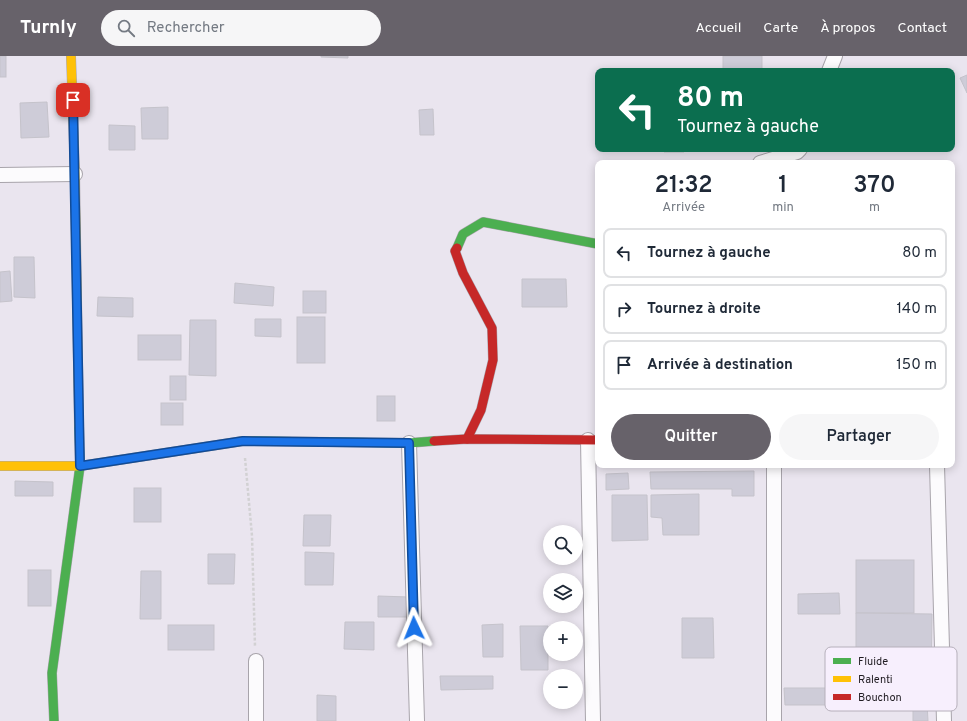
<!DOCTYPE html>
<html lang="fr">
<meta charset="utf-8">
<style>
body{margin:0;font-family:Overpass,sans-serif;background:#f6f6f7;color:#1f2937;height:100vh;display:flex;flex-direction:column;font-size:15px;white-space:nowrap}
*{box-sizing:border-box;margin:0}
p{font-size:13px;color:#747a83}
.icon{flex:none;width:22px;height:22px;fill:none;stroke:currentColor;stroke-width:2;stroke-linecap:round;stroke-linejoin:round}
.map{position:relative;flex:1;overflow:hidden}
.sheet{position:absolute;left:595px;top:104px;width:360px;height:308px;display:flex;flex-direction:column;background:#fff;border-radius:8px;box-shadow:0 2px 10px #0003}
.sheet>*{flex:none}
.top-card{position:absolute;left:595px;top:12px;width:360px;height:84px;border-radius:8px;box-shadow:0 2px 10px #0003;background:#0b6e4f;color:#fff;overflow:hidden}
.buttons{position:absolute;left:543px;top:469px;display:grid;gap:8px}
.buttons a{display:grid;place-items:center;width:40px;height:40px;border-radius:50%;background:#fff;box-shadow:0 2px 10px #0003;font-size:20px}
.pin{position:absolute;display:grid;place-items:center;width:34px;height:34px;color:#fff;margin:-17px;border-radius:8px;box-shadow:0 2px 6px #0006}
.me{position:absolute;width:44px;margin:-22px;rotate:358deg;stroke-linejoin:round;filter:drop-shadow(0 0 3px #0008)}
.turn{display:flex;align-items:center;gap:14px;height:84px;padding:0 16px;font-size:18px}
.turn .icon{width:52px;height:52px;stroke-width:2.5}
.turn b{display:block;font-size:28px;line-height:34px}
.eta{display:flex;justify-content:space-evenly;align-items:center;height:68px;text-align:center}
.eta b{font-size:24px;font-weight:600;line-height:28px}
.action{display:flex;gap:8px;margin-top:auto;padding:8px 16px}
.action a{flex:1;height:46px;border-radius:24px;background:#67626a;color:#fff;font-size:16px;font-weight:600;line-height:46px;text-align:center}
.action a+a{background:#f6f6f7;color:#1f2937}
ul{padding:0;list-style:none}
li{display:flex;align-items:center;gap:12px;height:50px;margin:0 8px 6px;padding:0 8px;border:2px solid #e0e1e3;border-radius:8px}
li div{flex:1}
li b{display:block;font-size:15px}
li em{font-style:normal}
header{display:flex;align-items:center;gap:24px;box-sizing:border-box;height:56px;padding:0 20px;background:#67626a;color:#fff}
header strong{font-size:19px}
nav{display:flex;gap:22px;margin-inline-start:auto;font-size:14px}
.search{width:280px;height:36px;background:#f6f6f7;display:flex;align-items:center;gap:10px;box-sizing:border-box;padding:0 14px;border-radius:22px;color:#747a83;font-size:15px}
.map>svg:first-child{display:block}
</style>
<header>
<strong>Turnly</strong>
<div class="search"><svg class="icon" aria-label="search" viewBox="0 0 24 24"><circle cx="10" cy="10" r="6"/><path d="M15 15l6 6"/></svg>Rechercher</div>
<nav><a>Accueil</a><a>Carte</a><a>À propos</a><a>Contact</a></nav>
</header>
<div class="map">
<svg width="967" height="665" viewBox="0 0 967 665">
<rect width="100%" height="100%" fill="#eae5ef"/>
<g fill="#ceccd8" stroke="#c5c3cb">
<rect x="0" y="0" width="6" height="21"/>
<path d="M321,0H348V2L321,1Z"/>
<rect x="723" y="0" width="39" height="13"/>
<path d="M967,19V37L960,22Z"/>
<path d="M47,46L49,81L21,82L20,47Z"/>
<path d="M168,51V83H142L141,52Z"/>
<path d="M433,53L434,79H420L419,54Z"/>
<path d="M109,69L135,70V94H109Z"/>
<path d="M664,93H683L684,96H664Z"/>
<path d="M14,201H34L35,242L14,241Z"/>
<path d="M10,215L12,245L0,246V216Z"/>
<path d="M522,223H566L567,251H522Z"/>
<path d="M235,227L274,231L273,250L234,247Z"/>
<rect x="303" y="235" width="23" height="22"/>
<path d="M98,241L133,242V261L97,260Z"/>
<rect x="297" y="261" width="28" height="46"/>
<path d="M255,263H281V281L255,280Z"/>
<path d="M190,264H216V320L189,319Z"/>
<rect x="138" y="279" width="43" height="25"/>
<rect x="170" y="320" width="16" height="24"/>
<rect x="377" y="340" width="18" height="25"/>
<rect x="161" y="347" width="22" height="22"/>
<path d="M754,415V440H732V433H651L650,416Z"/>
<path d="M628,417L629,433L606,434V418Z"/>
<path d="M15,425L53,426V440H15Z"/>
<rect x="134" y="432" width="27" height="34"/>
<path d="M699,438V479H663L662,462L651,461V439Z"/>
<path d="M612,439H647L648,484L612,485Z"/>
<path d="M304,459H331L330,490H303Z"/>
<path d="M305,496L334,497L333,529H305Z"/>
<path d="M208,498H235L234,528H208Z"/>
<rect x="856" y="504" width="58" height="53"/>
<rect x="28" y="514" width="23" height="36"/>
<path d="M141,515H161V563H140Z"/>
<path d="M839,537L840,558H798V538Z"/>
<path d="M378,540L409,541V561H378Z"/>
<path d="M856,557L932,558L931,630H856Z"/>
<path d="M682,562H713L714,602H682Z"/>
<path d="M345,566H374V594L344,593Z"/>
<path d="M503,568V601H483L482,569Z"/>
<rect x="168" y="569" width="46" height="25"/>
<path d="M520,570H548V614H521Z"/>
<path d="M440,620H493V633L441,634Z"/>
<path d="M784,632H847L848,649H785Z"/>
<path d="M317,639L336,640V665H317Z"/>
<path d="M913,647H927L928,665H913Z"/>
</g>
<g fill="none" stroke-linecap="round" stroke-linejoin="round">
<defs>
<g id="street">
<path d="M829,15L835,0"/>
<path d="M760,107L797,96L800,93"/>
<path d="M0,119L75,118"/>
<path d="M588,384L593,665"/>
<path d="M409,387L417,665"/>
<path d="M774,409V665"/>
<path d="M937,409L944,665"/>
<path d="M256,665V605"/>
</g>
<g id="fast">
<path d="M457,192L463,178L483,166L598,188"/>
<path d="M253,385L409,387L434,385"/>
<path d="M54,665L52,617L80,410L79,370"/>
</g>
<g id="slow">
<path d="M71,0L75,118L79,370"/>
<path d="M0,410H80L243,385H253"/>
</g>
<g id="jam">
<path d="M457,192L455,195L463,217L492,272L493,304L481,354L467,383"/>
<path d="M434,385L467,383L598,384"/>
</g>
</defs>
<use href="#street" stroke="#a8a4ab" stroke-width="16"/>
<use href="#fast" stroke="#a8a4ab" stroke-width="10"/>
<use href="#slow" stroke="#a8a4ab" stroke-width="10"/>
<use href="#jam" stroke="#a8a4ab" stroke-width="10"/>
<path stroke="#d2d1d3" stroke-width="2.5" stroke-dasharray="3 2" stroke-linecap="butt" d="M245,402L252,480L255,591"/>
<use href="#street" stroke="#fcfbfd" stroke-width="14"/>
<use href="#fast" stroke="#4caf50" stroke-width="9"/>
<use href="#slow" stroke="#ffc107" stroke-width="9"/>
<use href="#jam" stroke="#c62828" stroke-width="9"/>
</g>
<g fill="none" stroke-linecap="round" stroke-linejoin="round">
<defs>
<path id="route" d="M73,44L80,410L243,385L409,387L414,572"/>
</defs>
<use href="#route" stroke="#114b97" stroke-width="10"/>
<use href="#route" stroke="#1a73e8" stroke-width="7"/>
</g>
<rect x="825" y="591" width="132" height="64" rx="6" fill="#f7effd" stroke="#b6b0bb" stroke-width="1"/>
<rect x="833" y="602" width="18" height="6" fill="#4caf50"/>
<rect x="833" y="620" width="18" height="6" fill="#ffc107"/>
<rect x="833" y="638" width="18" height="6" fill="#c62828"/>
<g font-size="11" fill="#201c22">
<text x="858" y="609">Fluide</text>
<text x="858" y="627">Ralenti</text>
<text x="858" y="645">Bouchon</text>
</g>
</svg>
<div class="buttons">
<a><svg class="icon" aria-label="search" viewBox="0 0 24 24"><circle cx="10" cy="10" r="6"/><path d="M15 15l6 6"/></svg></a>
<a><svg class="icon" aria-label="layers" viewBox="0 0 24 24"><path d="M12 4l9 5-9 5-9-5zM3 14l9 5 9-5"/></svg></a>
<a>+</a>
<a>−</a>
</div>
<div class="pin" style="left:73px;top:44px;background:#d93025"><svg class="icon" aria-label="arrive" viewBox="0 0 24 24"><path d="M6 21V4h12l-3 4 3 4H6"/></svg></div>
<svg class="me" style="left:414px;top:572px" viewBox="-20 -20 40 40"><path d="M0-17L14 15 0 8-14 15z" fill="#1a73e8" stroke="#fff" stroke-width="4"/></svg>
<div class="top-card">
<div class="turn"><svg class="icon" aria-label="left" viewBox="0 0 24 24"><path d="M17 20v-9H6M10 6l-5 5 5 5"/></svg><div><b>80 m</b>Tournez à gauche</div></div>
</div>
<section class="sheet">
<div class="eta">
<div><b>21:32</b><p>Arrivée</p></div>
<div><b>1</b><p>min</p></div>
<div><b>370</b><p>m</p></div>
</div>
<ul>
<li><svg class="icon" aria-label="left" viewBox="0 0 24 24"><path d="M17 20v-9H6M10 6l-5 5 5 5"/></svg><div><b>Tournez à gauche</b></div><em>80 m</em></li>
<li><svg class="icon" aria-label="right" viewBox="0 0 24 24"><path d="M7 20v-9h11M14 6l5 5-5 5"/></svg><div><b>Tournez à droite</b></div><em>140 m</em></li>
<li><svg class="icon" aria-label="arrive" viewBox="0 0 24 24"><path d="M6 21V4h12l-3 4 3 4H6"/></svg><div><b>Arrivée à destination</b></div><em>150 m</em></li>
</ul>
<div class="action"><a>Quitter</a><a>Partager</a></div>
</section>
</div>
